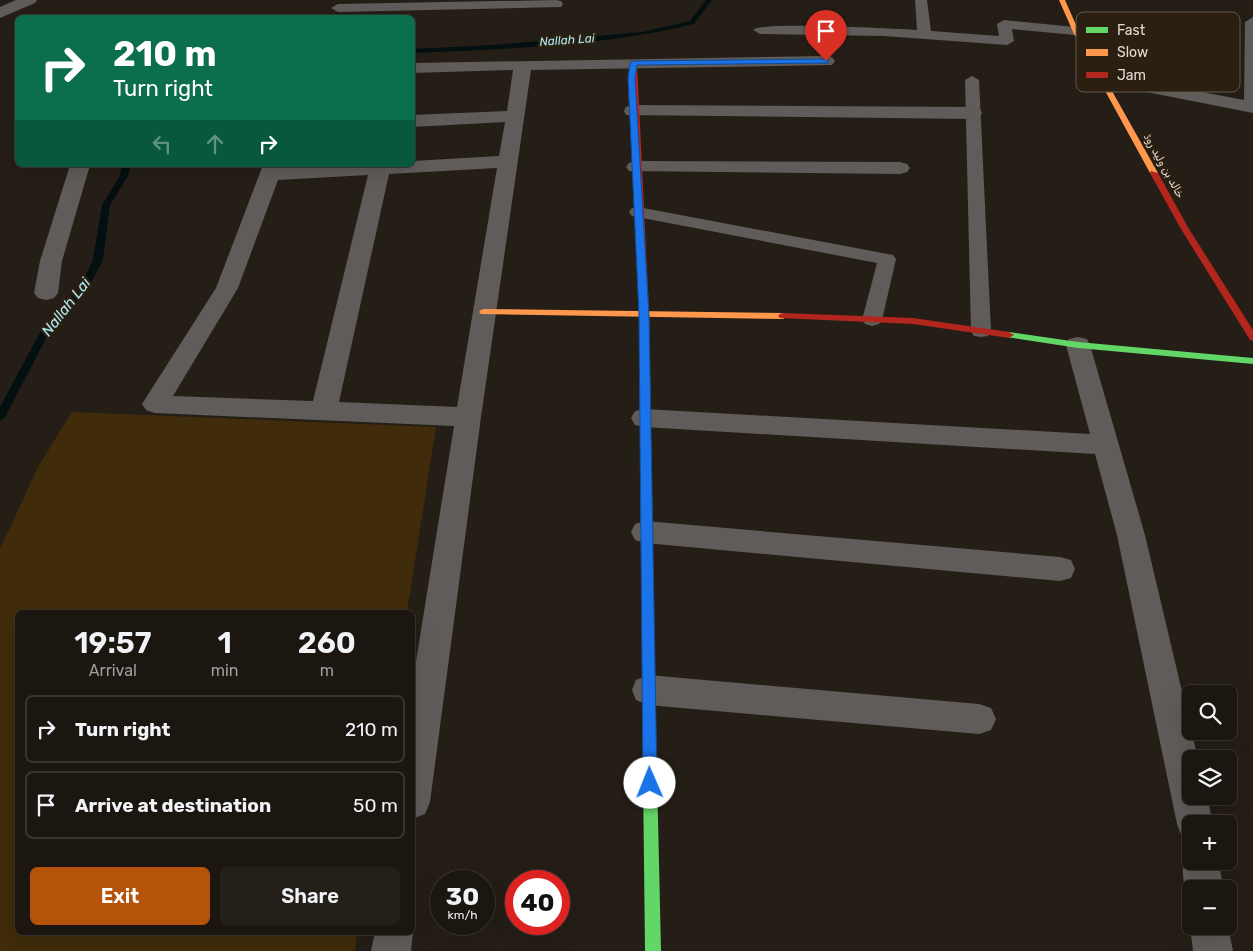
<!DOCTYPE html>
<meta charset="utf-8">
<style>
body{margin:0;font-family:Rubik,"Noto Naskh Arabic",sans-serif;background:#241f19;color:#f1f3f6;height:100vh;display:flex;flex-direction:column;font-size:19px;white-space:nowrap}
*{box-sizing:border-box;margin:0}
p{font-size:16px;color:#a09f9f}
.icon{flex:none;width:28px;height:28px;fill:none;stroke:currentColor;stroke-width:2;stroke-linecap:round;stroke-linejoin:round}
.map{position:relative;flex:1;overflow:hidden}
.sheet{position:absolute;left:15px;top:610px;width:400px;height:325px;display:flex;flex-direction:column;background:#1b1610;border-radius:8px;box-shadow:0 5px 20px #0002,0 0 0 1px #393530}
.sheet>*{flex:none}
.guide{position:absolute;left:15px;top:15px;width:400px;height:152px;border-radius:8px;box-shadow:0 5px 20px #0002,0 0 0 1px #393530;background:#0b6e4f;color:#fff;overflow:hidden}
.tools{position:absolute;left:1182px;top:685px;display:grid;gap:10px}
.tools a{display:grid;place-items:center;width:55px;height:55px;border-radius:8px;background:#1b1610;box-shadow:0 5px 20px #0002,0 0 0 1px #393530;font-size:25px}
.speed{position:absolute;left:430px;top:870px;display:flex;gap:10px;font-size:25px;font-weight:700;text-align:center}
.speed>*{display:grid;place-content:center;width:65px;height:65px;border-radius:50%;background:#1b1610;box-shadow:0 5px 20px #0002,0 0 0 1px #393530;line-height:1}
.speed small{font-size:12px;font-weight:400}
.speed .limit{border:8px solid #d22;background:#fff;color:#111}
.pin{position:absolute;display:grid;place-items:center;width:42px;height:42px;color:#fff;margin:-51px -21px;border-radius:50% 50% 50% 0;rotate:-45deg;box-shadow:0 0 5px #0007}
.pin .icon{rotate:45deg}
.me{position:absolute;width:55px;margin:-28px;rotate:359deg;stroke-linejoin:round;filter:drop-shadow(0 0 4px #0008)}
.turn{display:flex;align-items:center;gap:18px;height:105px;padding:0 15px;font-size:22px}
.turn .icon{width:65px;height:65px;stroke-width:2.5}
.turn b{display:block;font-size:35px;line-height:42px}
.lanes{display:flex;align-items:center;height:48px;padding:0 15px;background:#0003;justify-content:center;gap:25px;direction:ltr}
.lanes .off{opacity:.35}
.eta{display:flex;justify-content:space-evenly;align-items:center;height:85px;text-align:center}
.eta b{font-size:30px;font-weight:600;line-height:35px}
.cta{display:flex;gap:10px;margin-top:auto;padding:10px 15px}
.cta a{flex:1;height:58px;border-radius:8px;background:#b45309;color:#fff;font-size:20px;font-weight:600;line-height:58px;text-align:center}
.cta a+a{background:#241f19;color:#f1f3f6}
ul{padding:0;list-style:none}
li{display:flex;align-items:center;gap:15px;height:68px;margin:0 10px 8px;padding:0 5px;border:2px solid #393530;border-radius:8px}
li div{flex:1}
li b{display:block;font-size:19px}
li em{font-style:normal}
.map>svg:first-child{display:block}
</style>
<div class="map">
<svg width="1253" height="951" viewBox="0 0 1253 951">
<rect width="100%" height="100%" fill="#241e16"/>
<path fill="#402c0a" d="M72,412L436,427L407,612H18V932L357,933L355,951H0V549L38,467Z"/>
<g fill="none" stroke-linecap="round" stroke-linejoin="round">
<g fill="#040f11" fill-rule="evenodd">
<path d="M706,0H712L694,24C604,46 505,49 412,53V49L494,45L642,32L690,21Z"/>
<path d="M122,165H130L128,176L110,205L103,260L89,286L50,331L5,417L0,421V407L43,327L82,283L93,260L102,205L120,176Z"/>
</g>
<g fill="#5f5c59" fill-rule="evenodd">
<path d="M556,0L561,1L563,4L561,7L338,12L331,8L338,4Z"/>
<path d="M915,0H927L931,31L999,36L997,24L1004,20L1075,27L1082,31L1075,35L1012,29L1014,41L1007,45L884,36L760,34L753,30C761,21 896,29 917,30Z"/>
<path d="M972,76L979,80L991,331L988,336L981,337L974,336L971,331L965,80Z"/>
<path d="M638,207L893,255L896,259L882,320L879,324L872,326L865,324L862,320L877,263L632,216L629,212L632,208Z"/>
</g>
<g fill="#5f5c59" fill-rule="evenodd">
<path d="M16,0H37L35,3L0,18V7Z"/>
<path d="M1253,17V113L1101,83L1095,82L1092,78L1095,74L1101,73L1244,100L1245,22Z"/>
<path d="M826,56L832,57L835,61L832,65L531,70L481,417L430,802L425,814L412,819V686L454,426L155,413L146,410L142,404L216,288L263,165H283L282,167L412,165V161L499,156L505,122L412,127V115L507,111L513,70L412,73V63ZM497,168L457,407L339,402L389,174ZM368,175L313,401L173,396L238,288L278,180Z"/>
<path d="M633,105L973,107L980,109L982,113L980,117L973,119L626,115L624,111L626,107Z"/>
<path d="M636,161L900,162L907,164L910,168L907,172L900,174L629,171L626,167L629,163Z"/>
<path d="M70,165H90L62,261L58,293L54,298L46,300L38,298L34,293L40,261Z"/>
<path d="M1078,337L1087,339L1090,345L1145,535L1198,759H1191V796H1207L1213,824H1191V840L1182,837L1177,824L1117,535L1095,454L644,427L635,425L631,418L635,411L644,409L1090,434L1066,345L1069,339Z"/>
<path d="M645,521L1060,557L1071,560L1075,569L1071,578L1060,581L645,543L635,540L631,532L635,524Z"/>
<path d="M648,675L979,704L991,708L996,719L991,730L979,734L648,705L636,700L632,690L636,680Z"/>
<path d="M1191,846V861H1219L1223,889H1191V903C1182,886 1180,865 1187,848Z"/>
<path d="M1191,922V926H1228L1233,951H1193L1190,926Z"/>
<path d="M412,930L413,932L411,951H371L375,932H412Z"/>
</g>
<g fill="#63d668" fill-rule="evenodd">
<path d="M644,308L649,311L653,558L651,561L647,563L643,561L641,558L639,311Z"/>
<path d="M1009,332L1078,342L1253,358V364L1078,348L1006,337L1004,335L1006,333Z"/>
<path d="M650,767L655,769L657,774L661,951H645L643,774L645,769Z"/>
</g>
<g fill="#ff974d" fill-rule="evenodd">
<path d="M1059,0H1065L1080,34L1158,173L1157,175L1150,173L1074,34Z"/>
<path d="M484,309L783,313L788,316L783,319L481,314L479,312L481,310Z"/>
</g>
<g fill="#b3261e" fill-rule="evenodd">
<path d="M630,61L637,63L649,311L644,314L639,311Z"/>
<path d="M1151,171L1158,173L1189,229L1253,330V341L1250,340L1181,229L1150,173Z"/>
<path d="M783,313L913,318L1009,332L1014,335L1009,338L913,324L780,318L778,316L780,314Z"/>
<path d="M647,553L651,555L653,558L657,774L655,779L650,781L645,779L643,774L641,558L643,555Z"/>
</g>
</g>
<path fill="#1a73e8" stroke="#114b97" d="M826,59L829,63L637,65L635,78L649,315L657,783L655,788L650,790L645,788L643,783L639,315L628,78L630,63L633,61Z"/>
<g text-anchor="middle" dominant-baseline="central" stroke-width="5" stroke-linejoin="round" paint-order="stroke">
<g font-size="11" fill="#e3dcd2" stroke="#2a1f10">
<text transform="translate(1164 166) rotate(61)">خالد بن ولید روڈ</text>
</g>
<g font-size="12" font-style="italic" fill="#afe8f5" stroke="#2a1f10">
<text transform="translate(567 40) rotate(-4)">Nallah Lai</text>
</g>
<g font-size="15" font-style="italic" fill="#afe8f5" stroke="#2a1f10">
<text transform="translate(66 307) rotate(-52)">Nallah Lai</text>
</g>
</g>
<rect x="1076" y="12" width="164" height="80" rx="8" fill="#2a1f10" stroke="#62584a" stroke-width="1"/>
<rect x="1086" y="27" width="22" height="6" fill="#63d668"/>
<rect x="1086" y="49" width="22" height="7" fill="#ff974d"/>
<rect x="1086" y="72" width="22" height="6" fill="#b3261e"/>
<g font-size="14" fill="#e3dcd2">
<text x="1117" y="35">Fast</text>
<text x="1117" y="57">Slow</text>
<text x="1117" y="80">Jam</text>
</g>
</svg>
<div class="tools">
<a><svg class="icon" aria-label="search" viewBox="0 0 24 24"><circle cx="10" cy="10" r="6"/><path d="M15 15l6 6"/></svg></a>
<a><svg class="icon" aria-label="layers" viewBox="0 0 24 24"><path d="M12 4l9 5-9 5-9-5zM3 14l9 5 9-5"/></svg></a>
<a>+</a>
<a>−</a>
</div>
<div class="speed"><div>30<small>km/h</small></div><div class="limit">40</div></div>
<div class="pin" style="left:826px;top:61px;background:#d93025"><svg class="icon" aria-label="arrive" viewBox="0 0 24 24"><path d="M6 21V4h12l-3 4 3 4H6"/></svg></div>
<svg class="me" style="left:650px;top:783px" viewBox="-20 -20 40 40"><circle r="19" fill="#fff"/><path d="M0-13L10 11 0 6-10 11z" fill="#1a73e8"/></svg>
<div class="guide">
<div class="turn"><svg class="icon" aria-label="right" viewBox="0 0 24 24"><path d="M7 20v-9h11M14 6l5 5-5 5"/></svg><div><b>210 m</b>Turn right</div></div>
<div class="lanes"><svg class="icon off" aria-label="left" viewBox="0 0 24 24"><path d="M17 20v-9H6M10 6l-5 5 5 5"/></svg><svg class="icon off" aria-label="ahead" viewBox="0 0 24 24"><path d="M12 20V5M6 11l6-6 6 6"/></svg><svg class="icon" aria-label="right" viewBox="0 0 24 24"><path d="M7 20v-9h11M14 6l5 5-5 5"/></svg></div>
</div>
<section class="sheet">
<div class="eta">
<div><b>19:57</b><p>Arrival</p></div>
<div><b>1</b><p>min</p></div>
<div><b>260</b><p>m</p></div>
</div>
<ul>
<li><svg class="icon" aria-label="right" viewBox="0 0 24 24"><path d="M7 20v-9h11M14 6l5 5-5 5"/></svg><div><b>Turn right</b></div><em>210 m</em></li>
<li><svg class="icon" aria-label="arrive" viewBox="0 0 24 24"><path d="M6 21V4h12l-3 4 3 4H6"/></svg><div><b>Arrive at destination</b></div><em>50 m</em></li>
</ul>
<div class="cta"><a>Exit</a><a>Share</a></div>
</section>
</div>
